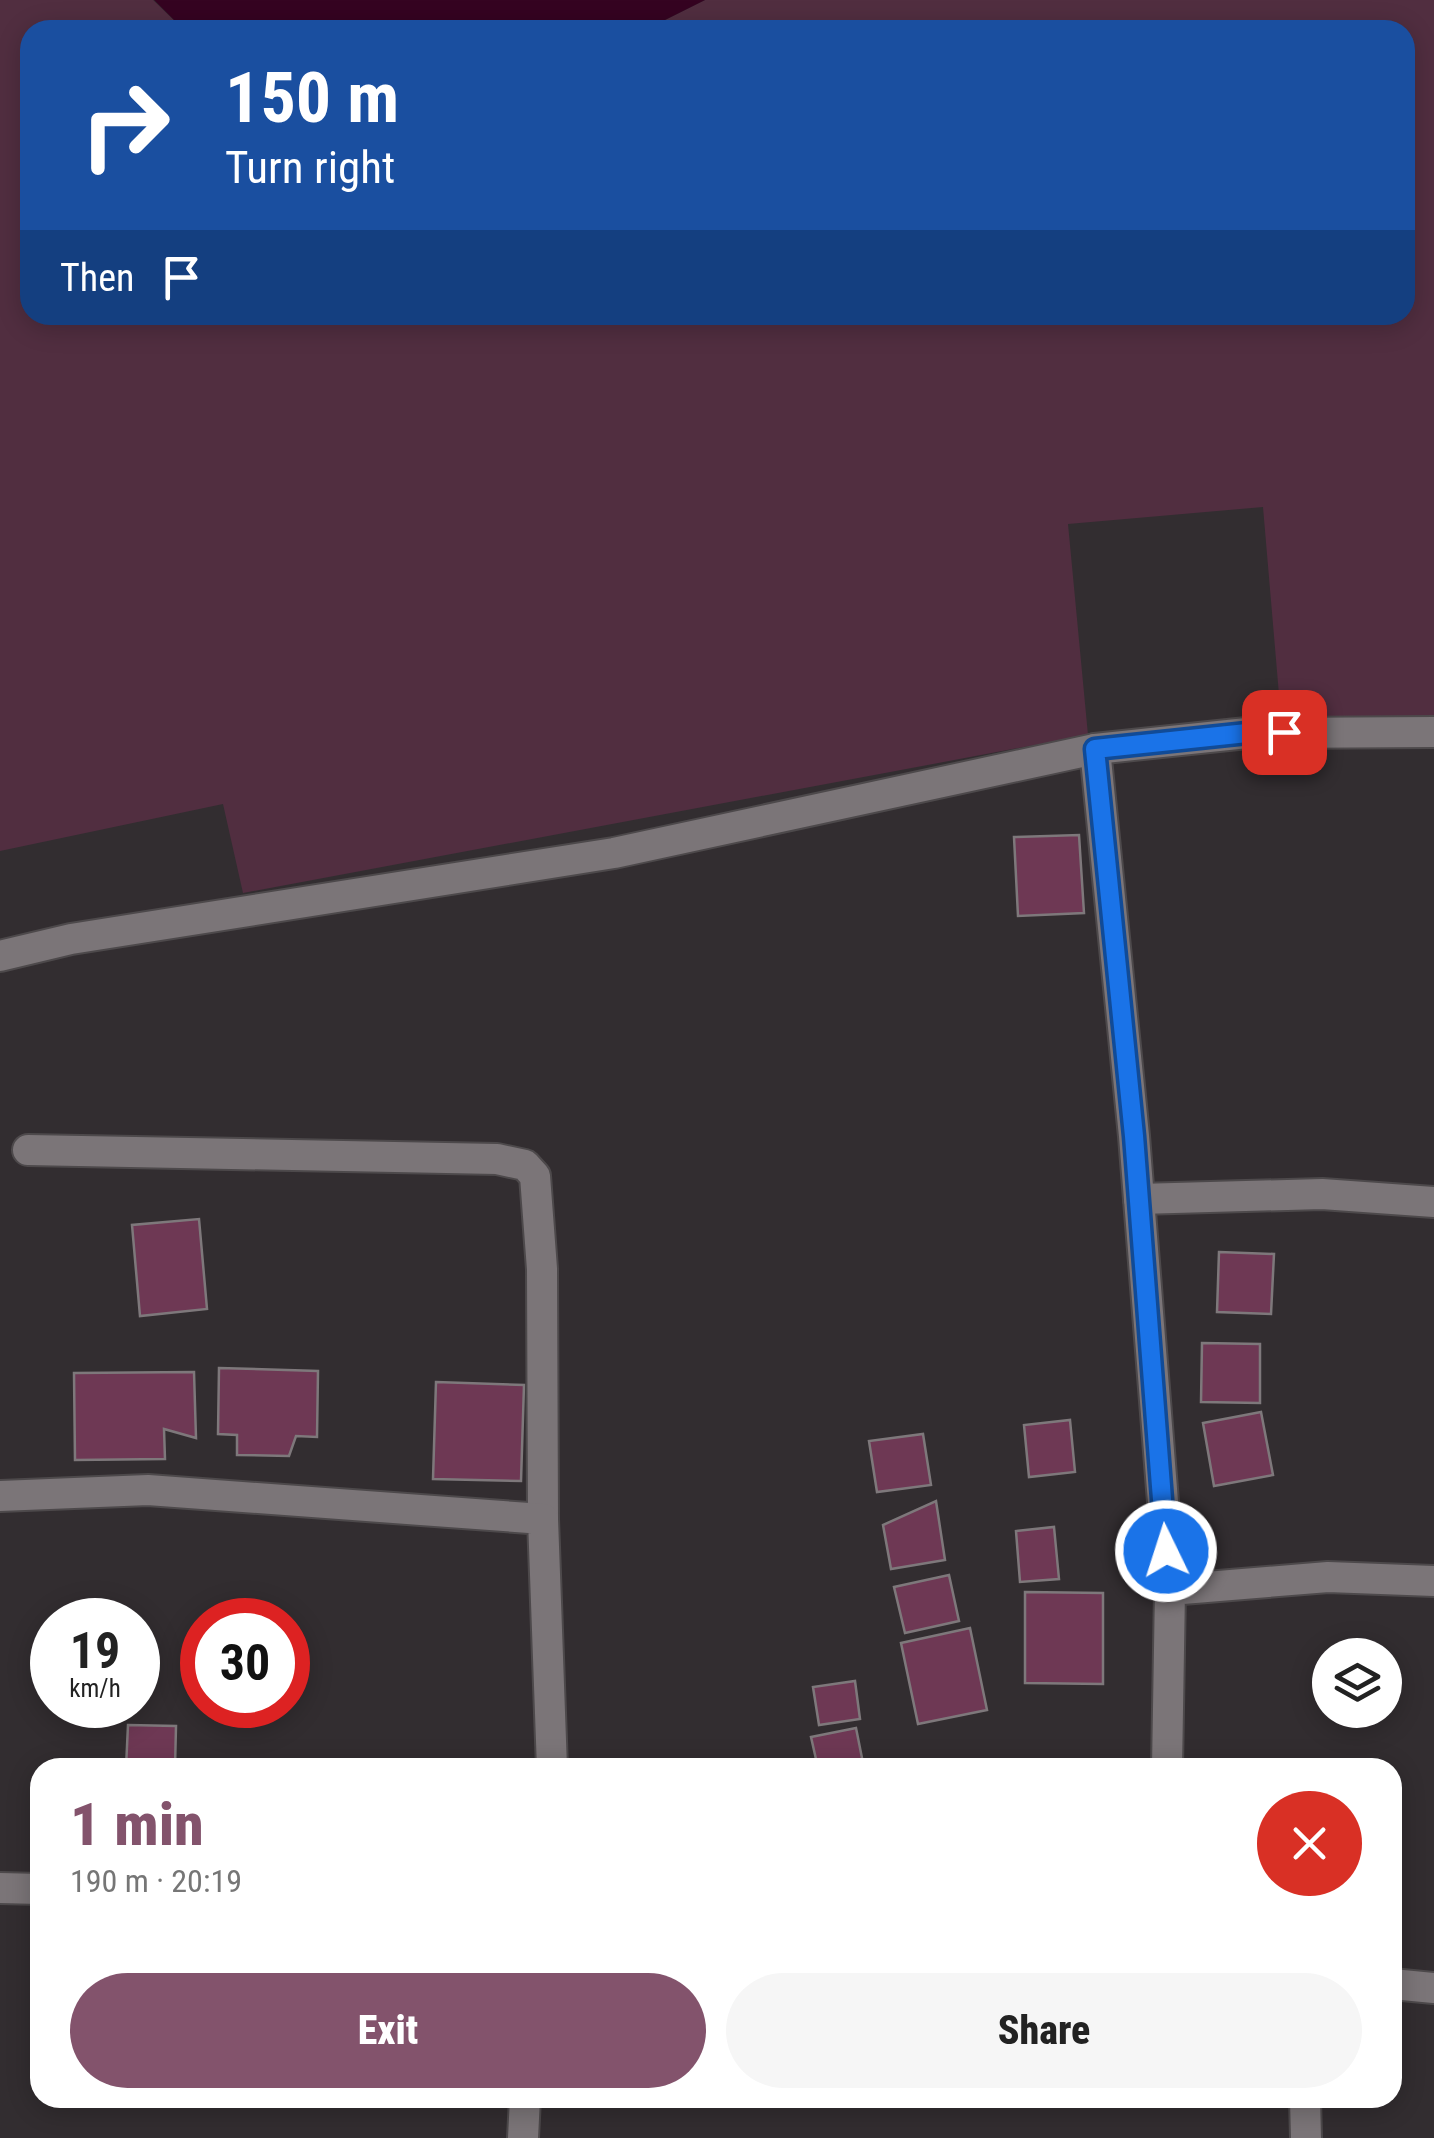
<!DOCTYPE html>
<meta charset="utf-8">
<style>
body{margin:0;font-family:"Roboto Condensed",sans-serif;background:#f6f6f6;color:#222;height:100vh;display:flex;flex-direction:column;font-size:38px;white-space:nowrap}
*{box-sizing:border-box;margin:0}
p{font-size:32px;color:#767676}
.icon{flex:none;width:55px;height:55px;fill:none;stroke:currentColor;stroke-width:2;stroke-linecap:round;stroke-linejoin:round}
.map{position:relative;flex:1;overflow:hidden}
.panel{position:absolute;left:30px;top:1758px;width:1372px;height:350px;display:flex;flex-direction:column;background:#fff;border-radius:30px;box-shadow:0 5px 25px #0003}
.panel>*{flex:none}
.hud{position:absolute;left:20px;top:20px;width:1395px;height:305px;border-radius:30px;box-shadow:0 5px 25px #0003;background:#1a4fa0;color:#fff;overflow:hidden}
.fabs{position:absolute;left:1312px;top:1638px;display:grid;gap:20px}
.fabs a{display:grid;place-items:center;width:90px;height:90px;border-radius:50%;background:#fff;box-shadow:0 5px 25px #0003;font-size:50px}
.speed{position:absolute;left:30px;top:1598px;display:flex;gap:20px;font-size:50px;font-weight:700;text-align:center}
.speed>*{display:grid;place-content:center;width:130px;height:130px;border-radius:50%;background:#fff;box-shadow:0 5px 25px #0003;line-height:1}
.speed small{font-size:25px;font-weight:400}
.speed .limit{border:15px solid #d22;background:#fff;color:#111}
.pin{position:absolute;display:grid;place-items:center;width:85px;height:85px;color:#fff;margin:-42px;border-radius:20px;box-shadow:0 5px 15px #0006}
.me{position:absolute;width:110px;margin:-55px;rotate:356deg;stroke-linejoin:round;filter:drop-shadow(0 0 8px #0008)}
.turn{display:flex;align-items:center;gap:35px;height:210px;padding:0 40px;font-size:45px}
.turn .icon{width:130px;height:130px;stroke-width:2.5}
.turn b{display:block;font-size:70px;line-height:85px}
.then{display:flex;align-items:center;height:95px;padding:0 40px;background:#0003;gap:20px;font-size:38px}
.round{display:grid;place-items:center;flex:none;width:105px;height:105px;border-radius:52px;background:#f6f6f6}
.summary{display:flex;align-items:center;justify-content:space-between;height:170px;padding:0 40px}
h1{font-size:60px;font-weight:800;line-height:75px;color:#83536c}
.primary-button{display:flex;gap:20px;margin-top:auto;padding:20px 40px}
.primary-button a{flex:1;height:115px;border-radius:60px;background:#83536c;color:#fff;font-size:40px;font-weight:800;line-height:115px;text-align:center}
.primary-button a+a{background:#f6f6f6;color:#222}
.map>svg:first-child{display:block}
</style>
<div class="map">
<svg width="1434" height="2138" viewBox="0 0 1434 2138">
<rect width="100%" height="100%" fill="#322d30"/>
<path fill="#512e40" d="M0,0H153L184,30H30V315H1405V30H645L705,0H1434V717L1281,718L1263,507L1068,524L1088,735L243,893L223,804L0,851Z"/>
<path fill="#350321" d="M154,0H705L645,30H184Z"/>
<g fill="#6e3854" stroke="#7e787b" stroke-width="2.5">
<path d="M1079,835L1084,913L1018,916L1014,837Z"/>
<path d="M199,1219L207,1309L140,1316L132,1225Z"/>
<path d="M1219,1252L1274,1254L1271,1314L1217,1312Z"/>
<path d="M1202,1343L1260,1344V1403L1201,1402Z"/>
<path d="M219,1368L318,1371L317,1437L296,1436L289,1456L237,1455V1435L218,1434Z"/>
<path d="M194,1372L196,1438L164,1429L165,1459L75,1460L74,1373Z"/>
<path d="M436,1382L524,1385L521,1481L433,1479Z"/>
<path d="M1261,1412L1273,1475L1214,1486L1203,1423Z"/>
<path d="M1070,1420L1075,1472L1029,1477L1024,1425Z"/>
<path d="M923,1434L931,1485L877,1492L869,1441Z"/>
<path d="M936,1501L945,1560L891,1569L883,1525Z"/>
<path d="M1054,1527L1059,1579L1020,1582L1016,1531Z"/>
<path d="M949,1575L959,1621L905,1633L894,1587Z"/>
<path d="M1025,1592L1103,1593V1684L1025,1683Z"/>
<path d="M970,1628L987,1710L918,1724L901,1643Z"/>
<path d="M855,1681L860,1719L819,1725L813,1687Z"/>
<path d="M128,1725L176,1726L175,1768H126Z"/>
<path d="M856,1728L864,1768H818L811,1737Z"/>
</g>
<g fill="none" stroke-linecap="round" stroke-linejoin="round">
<defs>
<g id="minor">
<path d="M1095,749L1134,1136L1170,1590"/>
<path d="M0,956L71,939L614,853L1095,749L1247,733L1434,732"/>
<path d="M28,1150L497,1159L525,1165L535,1176L542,1269L543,1519"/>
<path d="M1139,1199L1322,1194L1434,1202"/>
<path d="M0,1496L148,1490L543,1519L552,1768"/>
<path d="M1167,1768L1170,1590L1328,1577L1434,1581"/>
<path d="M0,1888L40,1889"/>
<path d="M1392,1984L1434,1988"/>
<path d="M1305,2098L1306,2138"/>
<path d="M523,2138L525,2098"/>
</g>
</defs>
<use href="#minor" stroke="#4d494b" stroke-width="34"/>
<use href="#minor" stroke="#7b7578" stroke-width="30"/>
</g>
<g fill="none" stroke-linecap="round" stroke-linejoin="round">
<defs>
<path id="route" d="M1166,1551L1134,1136L1095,749L1247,733L1284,732"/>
</defs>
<use href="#route" stroke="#114b97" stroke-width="25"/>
<use href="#route" stroke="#1a73e8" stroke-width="18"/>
</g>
</svg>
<div class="fabs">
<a><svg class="icon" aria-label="layers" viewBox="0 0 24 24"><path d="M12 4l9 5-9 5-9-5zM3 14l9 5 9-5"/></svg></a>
</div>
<div class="speed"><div>19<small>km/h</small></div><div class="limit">30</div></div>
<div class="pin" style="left:1284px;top:732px;background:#d93025"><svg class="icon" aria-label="arrive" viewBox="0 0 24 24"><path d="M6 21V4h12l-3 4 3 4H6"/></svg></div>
<svg class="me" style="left:1166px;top:1551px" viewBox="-20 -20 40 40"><circle r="17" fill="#1a73e8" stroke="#fff" stroke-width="3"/><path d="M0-11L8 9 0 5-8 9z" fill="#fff"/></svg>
<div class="hud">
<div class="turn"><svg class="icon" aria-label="right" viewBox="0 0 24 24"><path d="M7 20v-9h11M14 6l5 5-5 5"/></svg><div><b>150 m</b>Turn right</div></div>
<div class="then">Then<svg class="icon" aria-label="arrive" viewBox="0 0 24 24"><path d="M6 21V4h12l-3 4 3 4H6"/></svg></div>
</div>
<section class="panel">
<div class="summary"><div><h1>1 min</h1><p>190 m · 20:19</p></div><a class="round" style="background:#d93025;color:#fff"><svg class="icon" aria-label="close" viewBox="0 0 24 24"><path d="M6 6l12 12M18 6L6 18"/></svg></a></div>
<div class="primary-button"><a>Exit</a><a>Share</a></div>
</section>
</div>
